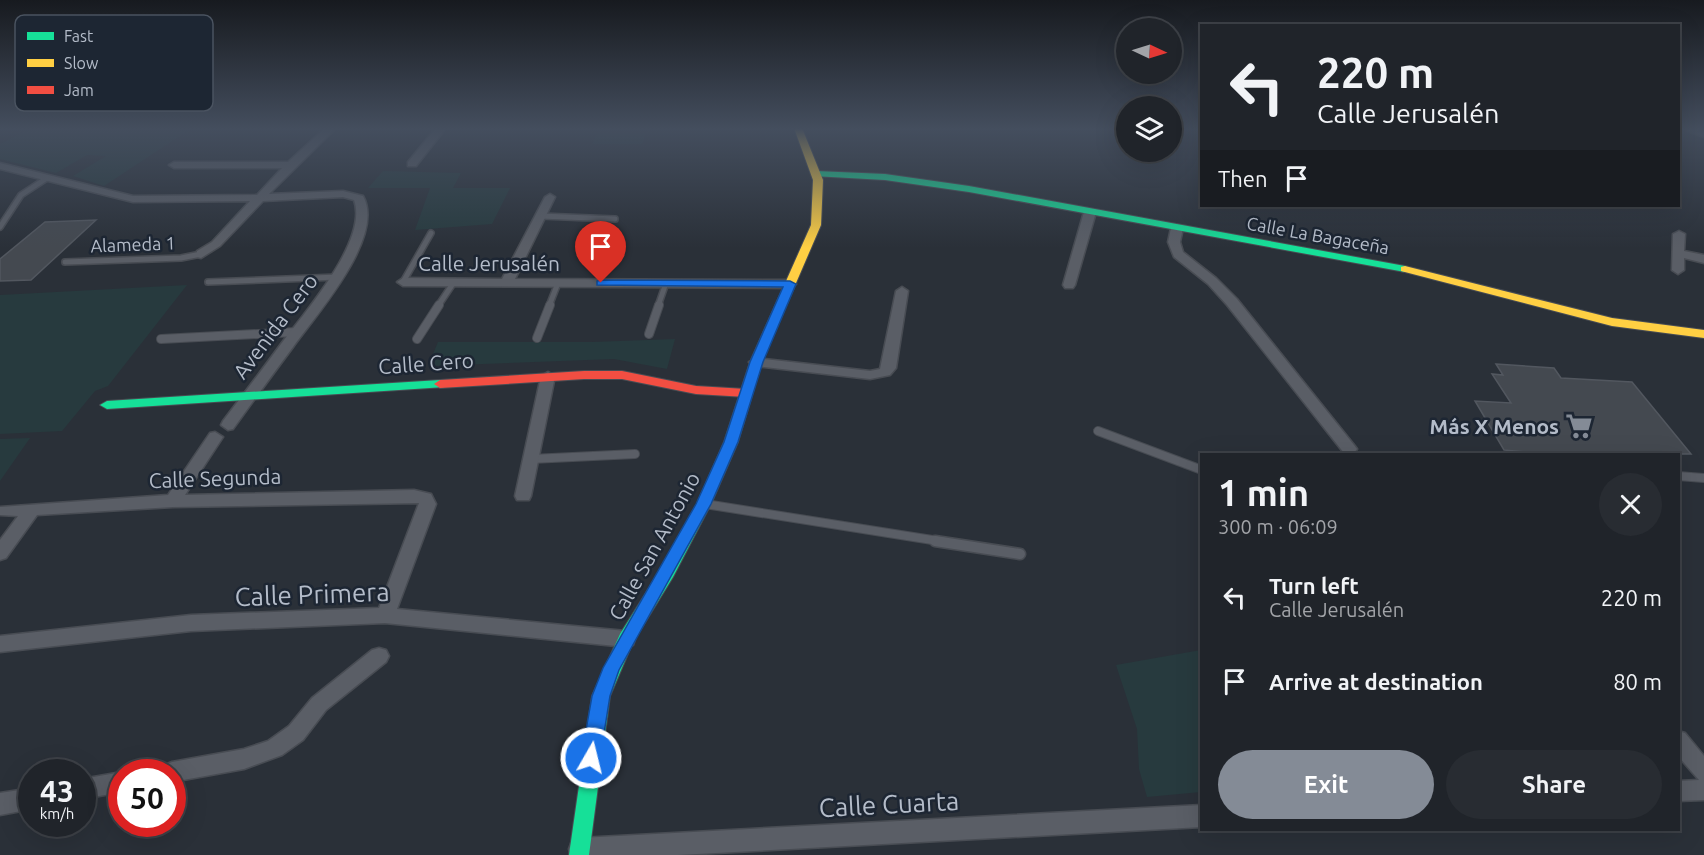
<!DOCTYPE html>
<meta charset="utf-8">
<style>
body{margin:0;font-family:Ubuntu,sans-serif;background:#282c32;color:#f1f3f6;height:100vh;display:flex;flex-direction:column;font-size:22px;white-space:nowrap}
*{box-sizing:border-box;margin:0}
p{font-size:20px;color:#a2a4a8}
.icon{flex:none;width:33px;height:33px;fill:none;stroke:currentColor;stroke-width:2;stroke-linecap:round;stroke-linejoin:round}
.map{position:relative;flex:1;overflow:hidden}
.drawer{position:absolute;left:1200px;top:453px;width:480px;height:378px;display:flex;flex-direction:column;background:#20242a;border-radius:0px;box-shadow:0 6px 24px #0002,0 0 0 2px #3d4147}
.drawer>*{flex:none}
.top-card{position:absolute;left:1200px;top:24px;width:480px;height:183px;border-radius:0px;box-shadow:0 6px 24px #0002,0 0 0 2px #3d4147;background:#20242a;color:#f1f3f6;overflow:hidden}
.needle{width:39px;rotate:94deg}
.fabs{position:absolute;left:1116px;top:18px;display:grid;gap:12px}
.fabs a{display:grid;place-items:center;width:66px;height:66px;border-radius:50%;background:#20242a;box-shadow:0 6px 24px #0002,0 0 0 2px #3d4147;font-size:30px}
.speed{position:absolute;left:18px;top:759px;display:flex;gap:12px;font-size:30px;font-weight:700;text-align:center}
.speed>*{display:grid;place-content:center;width:78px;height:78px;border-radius:50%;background:#20242a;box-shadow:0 6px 24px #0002,0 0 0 2px #3d4147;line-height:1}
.speed small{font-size:15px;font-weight:400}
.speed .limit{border:9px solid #d22;background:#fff;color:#111}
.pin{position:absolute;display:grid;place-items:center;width:51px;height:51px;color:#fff;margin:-62px -26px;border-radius:50% 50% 50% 0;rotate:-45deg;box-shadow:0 0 6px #0007}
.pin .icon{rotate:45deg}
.me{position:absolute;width:66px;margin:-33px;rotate:8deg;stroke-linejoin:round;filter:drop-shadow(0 0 4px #0008)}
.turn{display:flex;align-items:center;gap:21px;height:126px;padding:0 18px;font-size:27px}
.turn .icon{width:78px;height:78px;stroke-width:2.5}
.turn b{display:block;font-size:42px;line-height:51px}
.then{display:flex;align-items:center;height:57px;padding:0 18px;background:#0003;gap:12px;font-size:22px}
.round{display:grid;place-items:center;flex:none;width:63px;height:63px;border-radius:32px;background:#282c32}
.summary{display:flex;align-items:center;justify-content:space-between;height:102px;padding:0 18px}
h1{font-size:36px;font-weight:700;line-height:45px}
.cta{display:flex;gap:12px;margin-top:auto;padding:12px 18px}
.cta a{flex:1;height:69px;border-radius:36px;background:#848b96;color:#fff;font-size:24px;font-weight:700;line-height:69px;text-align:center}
.cta a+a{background:#282c32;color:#f1f3f6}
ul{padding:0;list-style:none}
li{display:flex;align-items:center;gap:18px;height:84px;padding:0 18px}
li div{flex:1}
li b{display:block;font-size:22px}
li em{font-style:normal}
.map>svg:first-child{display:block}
</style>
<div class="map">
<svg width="1704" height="855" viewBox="0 0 1704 855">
<rect width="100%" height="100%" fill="#2a3038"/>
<g fill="#273a3e">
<path d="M31,128H192L104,186L73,176L106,156L87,155L56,173L0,159V144Z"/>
<path d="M597,134H646L642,144H592Z"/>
<path d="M383,171L461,173L453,188H510L492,224L415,230L430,188H368Z"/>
<path d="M187,285L108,386L95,391L62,431L0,434V295Z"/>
<path d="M675,339L667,369L614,359L428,366L438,342H592Z"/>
<path d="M30,438L0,481V439Z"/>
<path d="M1201,650V792L1147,797L1139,769L1137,729L1116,665Z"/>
</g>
<g fill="#444950" stroke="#52575f" stroke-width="1.5">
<path d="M96,220L31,280L0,281V259L45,222Z"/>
<path d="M1496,364L1554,368L1561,378L1632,382L1691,454H1547L1504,450L1475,401L1511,403L1492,374L1503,375Z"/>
</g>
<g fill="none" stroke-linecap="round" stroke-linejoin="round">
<defs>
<g id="lane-far2">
<path d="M541,216L615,219"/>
<path d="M0,227L21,195L47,178"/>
<path d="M65,262L181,258L201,254"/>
<path d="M208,282L338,277"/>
<path d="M403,282L431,233"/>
<path d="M438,306L454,282"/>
<path d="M549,306L558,283"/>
<path d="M658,306L666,283"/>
</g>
<g id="lane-far1">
<path d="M649,334L659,305"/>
<path d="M537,338L550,305"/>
<path d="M161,339L296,332"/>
<path d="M417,339L439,305"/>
<path d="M1098,431L1202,470"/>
<path d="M531,459L635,454"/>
<path d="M1678,476L1704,478"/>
<path d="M705,504L945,542"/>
</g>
<path id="lane" d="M935,541L1020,554"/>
<g id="street">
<path d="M325,128H336L269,194L343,191L363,196C386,237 316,315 293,347C273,374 253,401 233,429L228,430L221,425L223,421C242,396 262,370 281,344C304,313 369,240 354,200L343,197L263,201L220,246L201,258L197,257V251L212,242L250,201L133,202L0,169V163L133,196L257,195L282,168H174L169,165L174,162H288Z"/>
<path d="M436,128H446L416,166H408V162Z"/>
<path d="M1684,128L1704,131V137L1686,130Z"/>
<path d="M550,194L555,197L515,279L790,280L796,284L790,288L403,286L397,282L403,278L502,279L545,197Z"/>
<path d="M1090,209L1096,212L1075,285L1073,288H1065L1063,285L1084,212Z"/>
<path d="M1177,225L1183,228L1180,242L1183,252L1216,278L1237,299L1354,445L1357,449L1354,453H1344L1227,305L1208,284L1174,257L1168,242L1171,228Z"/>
<path d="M1679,231L1685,234L1684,251L1704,255V263L1684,258V270L1678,274L1672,270L1673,234Z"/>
<path d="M902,287L908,291L896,368L890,375L870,379L756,366L749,362L756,358L870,371L880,369L896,291Z"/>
<path d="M548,372L555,376L531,496L529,500H517L515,496L541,376Z"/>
<path d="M215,432L223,437L185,495L414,490L431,494L436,504L397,609L626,631L633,633L635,639L633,645L626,647L385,623L191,631L0,652V636L191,615L379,608L419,503L173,507L37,515L6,558L0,560V540L18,516L0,515V507L168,495L210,433Z"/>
<path d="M379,648L386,650L389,656L386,662L326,710L303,740L282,755L244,769L172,782V772H162L165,765L172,762L244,749L268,741L289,726L312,698L372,650Z"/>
<path d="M1678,731L1685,733L1704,756V800L1678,801V781L1699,780L1678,756Z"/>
<path d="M122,772V792L82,799V779Z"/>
<path d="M32,788V809L0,815V793Z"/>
<path d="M1202,805V827L678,855H571L569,849L572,841L580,838Z"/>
</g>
<g id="fast">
<path d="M816,171L885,174L969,186L1405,266L1410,269L1405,272L969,192L885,180L813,176L811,174Z"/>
<path d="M440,380L446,384L445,387L107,409L100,405L107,401Z"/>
<path d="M731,437L738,442L711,504L673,577L633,642L610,696L589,855H569L592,696L620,634L661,569L697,504L724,442Z"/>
</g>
<g id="slow">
<path d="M794,128H802L823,180L821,225L762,362L738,442L731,447L724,442L750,362L811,225L813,180Z"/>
<path d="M1405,266L1612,318L1704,330V338L1612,326L1401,271V267Z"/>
</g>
<path id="jam" d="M584,371H622L696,386L746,389L752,393L746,397L696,394L622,379H584L440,388L434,384L440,380Z"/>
</defs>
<use href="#lane-far2" stroke="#484c53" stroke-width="8"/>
<use href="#lane-far1" stroke="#484c53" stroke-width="10"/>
<use href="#lane" stroke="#484c53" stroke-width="13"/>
<use href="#street" stroke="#484c53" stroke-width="3"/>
<use href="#fast" stroke="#484c53" stroke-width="2"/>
<use href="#slow" stroke="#484c53" stroke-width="2"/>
<use href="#jam" stroke="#484c53" stroke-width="2"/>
<use href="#lane-far2" stroke="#5a5e66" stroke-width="5"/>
<use href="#lane-far1" stroke="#5a5e66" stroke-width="8"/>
<use href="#lane" stroke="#5a5e66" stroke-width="10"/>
<use href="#street" fill="#5a5e66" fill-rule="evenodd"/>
<use href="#fast" fill="#16e098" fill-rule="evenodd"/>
<use href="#slow" fill="#ffcf43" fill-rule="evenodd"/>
<use href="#jam" fill="#f24e42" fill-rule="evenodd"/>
</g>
<linearGradient id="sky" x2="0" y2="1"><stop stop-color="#171a1f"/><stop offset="0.52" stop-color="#444e5e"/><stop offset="1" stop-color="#444e5e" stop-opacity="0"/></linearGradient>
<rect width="1704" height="248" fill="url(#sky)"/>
<path fill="#1a73e8" stroke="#114b97" stroke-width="1.5" d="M601,280L790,281L796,284L763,362L738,442L711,504L619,670L610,696L600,758L598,764L591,766L584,764L581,758L592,696L603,668L696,504L724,442L750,362L783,287L597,285V281Z"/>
<defs>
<symbol id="supermarket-bare" viewBox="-9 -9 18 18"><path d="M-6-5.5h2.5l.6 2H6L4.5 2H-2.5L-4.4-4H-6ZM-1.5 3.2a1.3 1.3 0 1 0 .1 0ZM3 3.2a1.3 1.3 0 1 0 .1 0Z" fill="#848b96" stroke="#1d2633" stroke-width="2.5" paint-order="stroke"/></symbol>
</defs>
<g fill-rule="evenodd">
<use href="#supermarket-bare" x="1560" y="407" width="38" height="38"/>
</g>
<g text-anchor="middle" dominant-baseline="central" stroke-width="5" stroke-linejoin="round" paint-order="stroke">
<g font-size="18" fill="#b4bcc9" stroke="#1d2633">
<text transform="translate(1318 235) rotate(10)">Calle La Bagaceña</text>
<text transform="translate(133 244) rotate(-2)">Alameda 1</text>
</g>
<g font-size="21" fill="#b4bcc9" stroke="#1d2633">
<text x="489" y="263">Calle Jerusalén</text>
<text transform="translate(275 326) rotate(-53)">Avenida Cero</text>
<text transform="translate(426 363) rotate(-4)">Calle Cero</text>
<text transform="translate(215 478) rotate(-2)">Calle Segunda</text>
<text transform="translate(654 546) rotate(-61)">Calle San Antonio</text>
</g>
<g font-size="21" font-weight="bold" fill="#b4bcc9" stroke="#1d2633" text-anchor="end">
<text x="1559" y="426">Más X Menos</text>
</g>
<g font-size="26" fill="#b4bcc9" stroke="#1d2633">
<text transform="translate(312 594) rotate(-2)">Calle Primera</text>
<text transform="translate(889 804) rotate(-3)">Calle Cuarta</text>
</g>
</g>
<rect x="15" y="15" width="198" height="96" rx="9" fill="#1d2633" stroke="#4a5360" stroke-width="1.5"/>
<rect x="27" y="32" width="27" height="8" fill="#16e098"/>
<rect x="27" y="59" width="27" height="8" fill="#ffcf43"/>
<rect x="27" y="86" width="27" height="8" fill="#f24e42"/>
<g font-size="16" fill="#b4bcc9">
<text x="64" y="42">Fast</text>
<text x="64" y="69">Slow</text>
<text x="64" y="96">Jam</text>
</g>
</svg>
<div class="fabs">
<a><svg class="needle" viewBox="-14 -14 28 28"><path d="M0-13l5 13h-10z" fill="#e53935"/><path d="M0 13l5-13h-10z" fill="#a2a4a8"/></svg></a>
<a><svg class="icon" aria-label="layers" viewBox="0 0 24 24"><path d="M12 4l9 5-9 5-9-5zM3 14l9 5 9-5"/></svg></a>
</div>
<div class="speed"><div>43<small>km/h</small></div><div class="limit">50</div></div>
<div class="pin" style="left:601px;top:283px;background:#d93025"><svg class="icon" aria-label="arrive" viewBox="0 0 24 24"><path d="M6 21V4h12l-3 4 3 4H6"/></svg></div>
<svg class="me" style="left:591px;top:758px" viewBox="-20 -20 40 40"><circle r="17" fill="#1a73e8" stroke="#fff" stroke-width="3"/><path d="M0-11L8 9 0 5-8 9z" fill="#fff"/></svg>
<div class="top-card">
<div class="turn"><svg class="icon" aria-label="left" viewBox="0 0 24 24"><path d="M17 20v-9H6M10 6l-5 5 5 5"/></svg><div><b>220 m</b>Calle Jerusalén</div></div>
<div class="then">Then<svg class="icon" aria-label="arrive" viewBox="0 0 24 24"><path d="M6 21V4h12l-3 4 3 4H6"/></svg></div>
</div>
<section class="drawer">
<div class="summary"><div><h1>1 min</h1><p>300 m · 06:09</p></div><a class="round"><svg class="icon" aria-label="close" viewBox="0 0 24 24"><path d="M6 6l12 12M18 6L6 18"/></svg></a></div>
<ul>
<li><svg class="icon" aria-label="left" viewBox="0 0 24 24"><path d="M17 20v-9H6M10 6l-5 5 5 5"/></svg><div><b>Turn left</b><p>Calle Jerusalén</p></div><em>220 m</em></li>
<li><svg class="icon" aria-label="arrive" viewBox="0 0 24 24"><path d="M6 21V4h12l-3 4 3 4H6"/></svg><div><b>Arrive at destination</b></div><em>80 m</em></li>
</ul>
<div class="cta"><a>Exit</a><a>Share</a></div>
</section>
</div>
